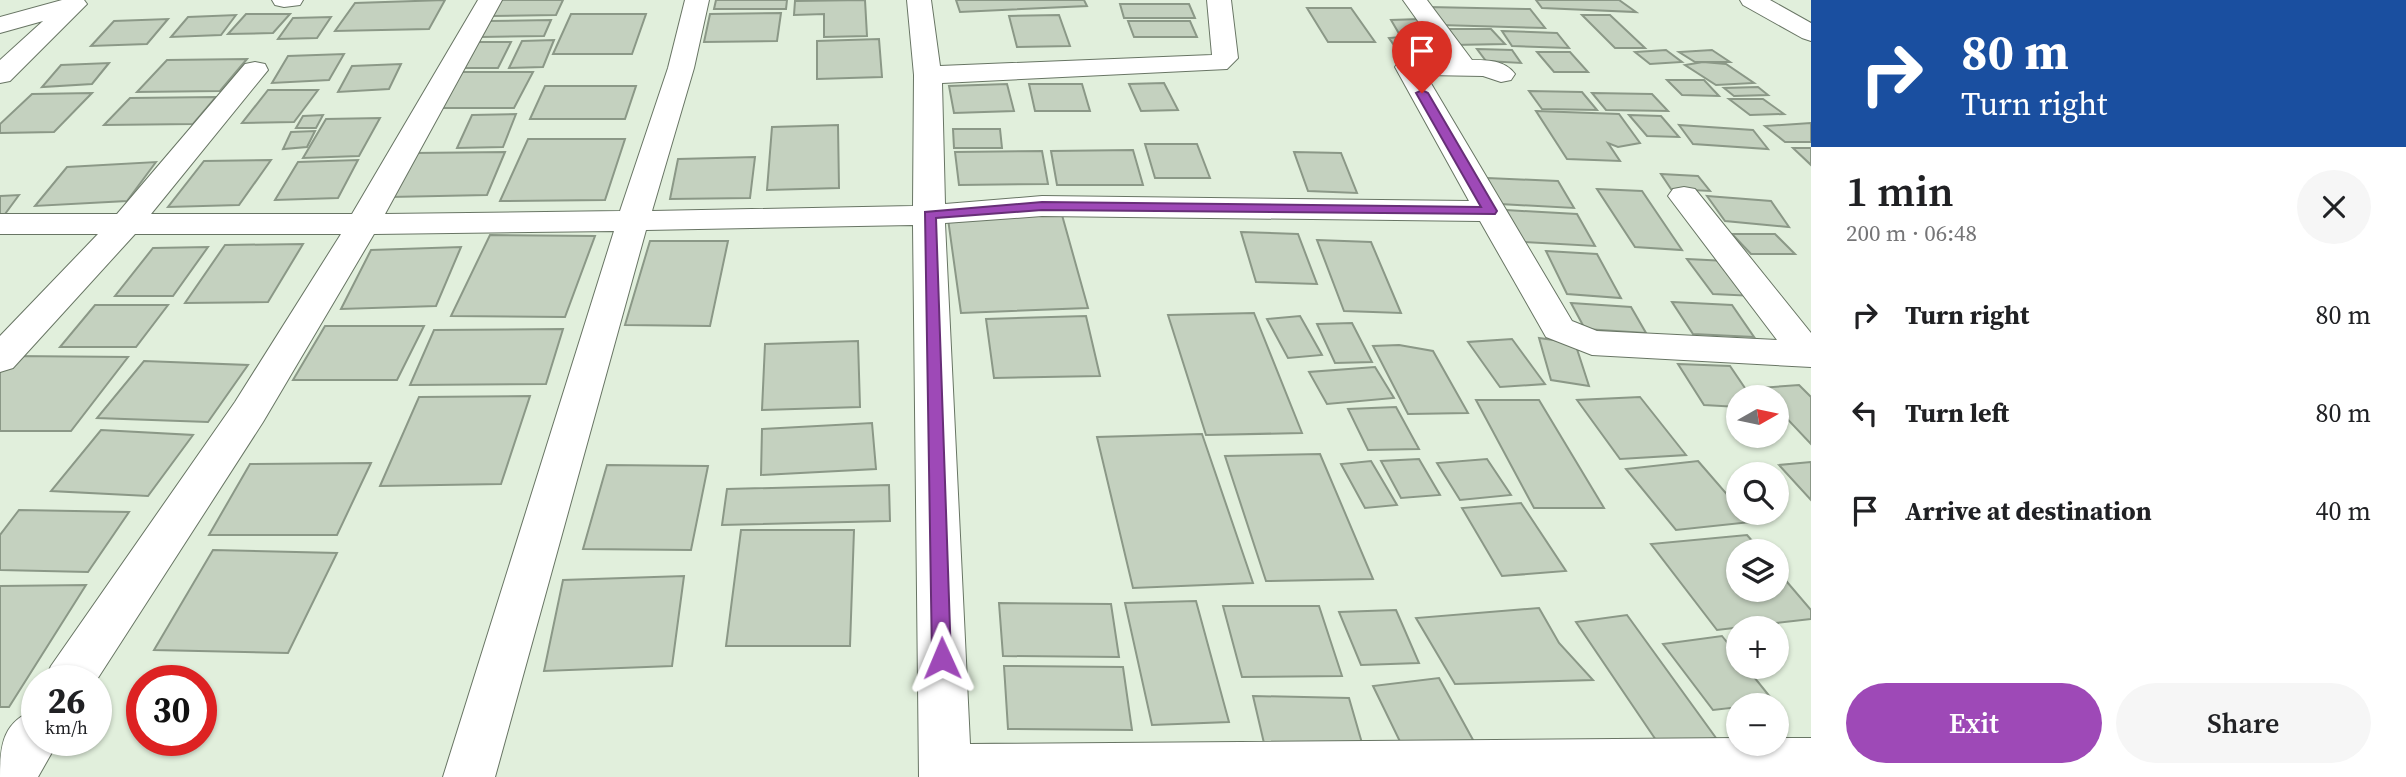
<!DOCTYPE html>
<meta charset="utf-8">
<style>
body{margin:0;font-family:"Source Serif 4",serif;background:#f6f6f6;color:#202124;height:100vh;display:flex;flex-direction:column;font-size:26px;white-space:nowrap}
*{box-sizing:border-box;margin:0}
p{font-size:23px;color:#757577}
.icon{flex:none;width:38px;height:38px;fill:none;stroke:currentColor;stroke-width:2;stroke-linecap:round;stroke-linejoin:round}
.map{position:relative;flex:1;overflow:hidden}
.details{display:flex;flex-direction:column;background:#fff;width:595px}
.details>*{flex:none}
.guide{background:#1a4fa0;color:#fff;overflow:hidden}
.needle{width:46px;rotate:81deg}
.buttons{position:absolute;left:1726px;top:385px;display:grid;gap:14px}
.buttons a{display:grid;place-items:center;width:63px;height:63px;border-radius:50%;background:#fff;box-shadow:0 2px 5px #0004;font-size:35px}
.speed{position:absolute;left:21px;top:665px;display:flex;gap:14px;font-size:35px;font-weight:700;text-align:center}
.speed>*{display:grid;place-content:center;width:91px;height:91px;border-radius:50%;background:#fff;box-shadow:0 2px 5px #0004;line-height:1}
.speed small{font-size:18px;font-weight:400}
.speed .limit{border:10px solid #d22;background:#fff;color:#111}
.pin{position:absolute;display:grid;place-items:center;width:60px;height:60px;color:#fff;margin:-72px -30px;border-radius:50% 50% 50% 0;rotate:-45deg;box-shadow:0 0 7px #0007}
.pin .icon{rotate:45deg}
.me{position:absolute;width:77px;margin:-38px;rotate:359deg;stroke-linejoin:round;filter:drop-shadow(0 0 5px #0008)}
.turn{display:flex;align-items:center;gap:24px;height:147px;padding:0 35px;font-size:32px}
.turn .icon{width:91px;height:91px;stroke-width:2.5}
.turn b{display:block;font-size:49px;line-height:60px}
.round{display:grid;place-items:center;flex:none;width:74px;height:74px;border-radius:37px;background:#f6f6f6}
.overview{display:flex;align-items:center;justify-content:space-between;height:119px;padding:0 35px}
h1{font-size:42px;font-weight:600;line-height:52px}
.action{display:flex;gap:14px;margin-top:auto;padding:14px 35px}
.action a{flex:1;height:80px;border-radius:42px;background:#9e49b7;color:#fff;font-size:28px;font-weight:600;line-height:80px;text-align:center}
.action a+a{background:#f6f6f6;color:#202124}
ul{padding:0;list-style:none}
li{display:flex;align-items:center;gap:21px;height:98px;padding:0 35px}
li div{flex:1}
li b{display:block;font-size:26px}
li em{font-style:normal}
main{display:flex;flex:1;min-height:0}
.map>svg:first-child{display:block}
</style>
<main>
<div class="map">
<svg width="1811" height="777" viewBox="0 0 1811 777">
<rect width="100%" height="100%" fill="#e1efdc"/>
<g fill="#c4d1bf" stroke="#8b9887" stroke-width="2">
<path d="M445,0L429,29L335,31L355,3Z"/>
<path d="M500,0H563L556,15L492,16Z"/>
<path d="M716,0H787L786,9H714Z"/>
<path d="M865,0L867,36L824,37V14L794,15L795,1Z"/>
<path d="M956,0H1084L1087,6L960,12Z"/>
<path d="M1536,0H1619L1636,12L1542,8Z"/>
<path d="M1120,4H1189L1195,18H1124Z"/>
<path d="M1428,7L1530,9L1545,28L1440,25Z"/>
<path d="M1307,8H1351L1375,42H1328Z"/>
<path d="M781,13L777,41L704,42L710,14Z"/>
<path d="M246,14H290L273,33L228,34Z"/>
<path d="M571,14H646L632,54H553Z"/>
<path d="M236,15L221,35L171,37L188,17Z"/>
<path d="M1059,15L1070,46L1017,47L1009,16Z"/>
<path d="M1582,15H1610L1645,48H1615Z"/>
<path d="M331,17L317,38L278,39L293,18Z"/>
<path d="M168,19L147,44L91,46L114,21Z"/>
<path d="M1421,19L1451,60L1405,61L1389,38L1401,37L1391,20Z"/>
<path d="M551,20L544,36L481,37L489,21Z"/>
<path d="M1128,21H1190L1197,37H1134Z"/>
<path d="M1440,29H1491L1505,44L1452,45Z"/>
<path d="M1502,31L1557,33L1569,48L1512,46Z"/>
<path d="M879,39L882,77L817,79V41Z"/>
<path d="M554,40L543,67L509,68L522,41Z"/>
<path d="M477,42H511L498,68H463Z"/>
<path d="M1477,49L1512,50L1521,63L1486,61Z"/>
<path d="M1666,50L1682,62L1650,64L1635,52Z"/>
<path d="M1712,50L1730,62H1695L1679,52Z"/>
<path d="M1537,52H1570L1588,72H1554Z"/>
<path d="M344,54L329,80L272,83L288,56Z"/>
<path d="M247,59L220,91L137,92L167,60Z"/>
<path d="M1703,62L1726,64L1754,83L1716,85L1685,65Z"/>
<path d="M109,63L92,84L42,87L61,65Z"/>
<path d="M401,64L389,89L338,92L352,66Z"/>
<path d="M459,72H533L514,108H438Z"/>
<path d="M1667,80H1704L1719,96L1682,95Z"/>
<path d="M1164,83L1178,110L1141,111L1129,84Z"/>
<path d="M1007,84L1014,111L954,113L949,86Z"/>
<path d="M1029,84H1082L1090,111H1035Z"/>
<path d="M545,86H636L625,119H530Z"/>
<path d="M1758,87L1768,95L1734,96L1724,88Z"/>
<path d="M268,90H318L294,122L242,123Z"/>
<path d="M1529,91L1582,92L1597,110L1542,109Z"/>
<path d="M92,93L54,132L0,133V124L32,94Z"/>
<path d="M1592,93L1652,94L1668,111L1606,110Z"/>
<path d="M216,97L193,124L104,125L130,98Z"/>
<path d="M1729,99H1763L1784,114L1750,115Z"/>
<path d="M1536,111L1619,114L1640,143L1618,147L1608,143L1620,161L1567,159Z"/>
<path d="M516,114L503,147L457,148L472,115Z"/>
<path d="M323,115L316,128H296L303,116Z"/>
<path d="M1629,115L1661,116L1679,137L1647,136Z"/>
<path d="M380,118L359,156L303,158L326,119Z"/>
<path d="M1811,123V142H1785L1765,126Z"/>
<path d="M838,125L839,188L767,190L772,127Z"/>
<path d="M1679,125L1753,130L1768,149L1693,144Z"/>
<path d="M953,129H1000L1002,148H954Z"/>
<path d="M315,131L307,147L283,149L291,132Z"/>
<path d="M528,139H625L605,200L500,201Z"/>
<path d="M1145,144H1197L1210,178H1155Z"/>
<path d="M1793,148H1811V165Z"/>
<path d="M1133,150L1143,185H1057L1051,151Z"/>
<path d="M1042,151L1048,184L959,185L955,152Z"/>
<path d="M505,152L487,195L390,197L413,153Z"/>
<path d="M1294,152L1341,153L1357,193L1308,191Z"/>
<path d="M755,157L750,198L670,199L678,159Z"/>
<path d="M271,160L239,205L168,207L204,161Z"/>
<path d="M358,160L338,198L275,200L298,162Z"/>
<path d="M156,162L127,201L35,206L67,167Z"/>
<path d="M1661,174L1698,176L1710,191L1671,189Z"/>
<path d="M1487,178L1558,181L1574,208L1500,204Z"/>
<path d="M1597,189L1642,191L1682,250L1635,247Z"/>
<path d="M19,195L5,214H0V196Z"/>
<path d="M1707,196L1771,201L1789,227L1725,221Z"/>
<path d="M1506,210L1577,214L1595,246L1522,242Z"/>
<path d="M1062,215L1088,308L961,313L948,219Z"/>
<path d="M1241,232L1298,234L1317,284L1256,282Z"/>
<path d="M1732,234H1775L1795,254H1751Z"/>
<path d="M490,235L595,236L565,317L451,316Z"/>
<path d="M1317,240L1371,242L1401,313L1344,311Z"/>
<path d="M650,241H728L710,326L625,325Z"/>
<path d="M303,244L268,302L185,303L225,245Z"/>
<path d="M208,247L173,296H115L153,248Z"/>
<path d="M461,247L436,306L341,309L371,250Z"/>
<path d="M1546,251L1597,254L1621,298L1567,294Z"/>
<path d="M1687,259L1727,261L1754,296L1713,294Z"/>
<path d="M1672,302L1732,305L1754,337L1693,334Z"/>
<path d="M1571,303L1631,307L1646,333L1585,329Z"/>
<path d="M95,305H168L136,347H60Z"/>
<path d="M1254,313L1302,433L1206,435L1168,315Z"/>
<path d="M1086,316L1100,376L994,378L986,319Z"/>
<path d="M1300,316L1322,355L1288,358L1267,319Z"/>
<path d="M1352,323L1372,362L1335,363L1317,324Z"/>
<path d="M325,326H424L397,380H293Z"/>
<path d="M563,329L546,384L410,385L434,330Z"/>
<path d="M1539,338L1575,343L1589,386L1551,380Z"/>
<path d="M1512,339L1545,384L1500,387L1468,342Z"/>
<path d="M858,341L860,407L762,410L765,344Z"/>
<path d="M1399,345L1433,351L1468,413L1408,414L1373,346Z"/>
<path d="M14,356L128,357L71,431H0V372Z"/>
<path d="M144,361L248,365L208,422L97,418Z"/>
<path d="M1678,364L1730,366L1751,397H1738V407L1704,405Z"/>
<path d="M1375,367L1394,398L1327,404L1309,372Z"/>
<path d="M1799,385L1811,397V444L1776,407V397H1767L1758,388Z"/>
<path d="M530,396L501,484L380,486L419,397Z"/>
<path d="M1640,397L1686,455L1620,459L1577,400Z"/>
<path d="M1476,400H1539L1604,508H1534Z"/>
<path d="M1396,407L1419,449L1368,450L1348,409Z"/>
<path d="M872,423L876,469L761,475L762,429Z"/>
<path d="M101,430L193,435L148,496L51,491Z"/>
<path d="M1202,434L1253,583L1133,588L1097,437Z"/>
<path d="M1320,454L1373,579L1266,581L1225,456Z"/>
<path d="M1419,459L1440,495L1401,498L1381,461Z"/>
<path d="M1487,459L1511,495L1460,500L1437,463Z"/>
<path d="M1371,461L1397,505L1365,508L1341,464Z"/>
<path d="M1698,461L1738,507V513H1743L1751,522L1676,530L1626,469Z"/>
<path d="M1811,462V500L1779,465Z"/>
<path d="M371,463L337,535H209L250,464Z"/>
<path d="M607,465L708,466L691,550L583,549Z"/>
<path d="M889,485L890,521L722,525L727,489Z"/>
<path d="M1521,503L1566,571L1502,576L1462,508Z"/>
<path d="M19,510L129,512L88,572L0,570V535Z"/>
<path d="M741,530H854L850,646H726Z"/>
<path d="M1747,535L1761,551H1738V590H1776V569L1811,610V619L1717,630L1651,544Z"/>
<path d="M213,550L337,553L288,653L154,650Z"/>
<path d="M684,576L672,666L544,671L563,580Z"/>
<path d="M86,585L9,707H0V586Z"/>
<path d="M1196,601L1229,722L1152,725L1125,603Z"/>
<path d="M999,603L1111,604L1119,657L1003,656Z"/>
<path d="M1223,606H1319L1342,676L1242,677Z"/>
<path d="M1539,608L1559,643L1593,680L1455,684L1416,618Z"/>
<path d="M1396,610L1419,663L1361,665L1339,612Z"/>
<path d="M1627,615L1716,738L1660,746L1576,622Z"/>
<path d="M1722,636L1738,656V667H1746L1775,703L1713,710L1663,644Z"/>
<path d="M1004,666L1123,667L1132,730L1008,729Z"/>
<path d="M1439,678L1478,749L1408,758L1373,686Z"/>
<path d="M1253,696L1349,698L1366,757L1267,756Z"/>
</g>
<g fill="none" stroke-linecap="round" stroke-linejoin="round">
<defs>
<g id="street">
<path d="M62,0H84L87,4L10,81L0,83V60L43,21L0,33V17Z"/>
<path d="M272,0H303L300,5L284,7L275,5Z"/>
<path d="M478,0H502L385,214L620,211L668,68L685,0H709L694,68L652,211L913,206L914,75L907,0H931L940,66L1212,55L1207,0H1231L1238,58L1227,69L942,83L945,204L1042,196L1469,201L1395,67L1399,61L1445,59L1403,0H1427L1472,60C1487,60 1505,60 1515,74L1511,80L1501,82L1483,76L1426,75L1572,321L1597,331L1777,340L1668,196L1673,189L1684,187L1695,189L1811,333V367L1592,355L1546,337L1480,221L1042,216L945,223L970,744L1738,738V744H1776V738H1811V777H919L913,225L646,230L495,777H443L614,231L374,234L263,422L96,681H44L51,666L235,402L341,234H135L13,368L0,372V336L98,234H0V214H117L245,64L255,62L265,64L268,70L151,214H352Z"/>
<path d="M37,709V740H59L38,777H0C0,744 3,721 37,709Z"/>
</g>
<path id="highway" d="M1740,0H1770L1811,23V41L1802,38L1743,5Z"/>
</defs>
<use href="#street" stroke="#687564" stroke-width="2"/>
<use href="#highway" stroke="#687564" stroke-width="2"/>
<use href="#street" fill="#fff" fill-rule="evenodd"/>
<use href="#highway" fill="#fff" fill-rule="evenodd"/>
</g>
<path fill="#9e49b7" stroke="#672f77" stroke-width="2" d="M1422,90L1428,93L1497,211L1495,214L1042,210L936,218L951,658L949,664L942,667L934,664L932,658L925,212L1042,202L1481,207L1416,93Z"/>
</svg>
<div class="buttons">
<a><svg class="needle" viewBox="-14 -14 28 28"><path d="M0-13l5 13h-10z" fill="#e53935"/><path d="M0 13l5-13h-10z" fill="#757577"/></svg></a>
<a><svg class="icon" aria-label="search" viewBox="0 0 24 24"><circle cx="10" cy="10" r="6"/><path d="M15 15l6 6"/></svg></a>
<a><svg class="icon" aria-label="layers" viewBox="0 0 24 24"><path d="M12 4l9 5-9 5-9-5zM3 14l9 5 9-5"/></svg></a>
<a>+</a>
<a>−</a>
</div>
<div class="speed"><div>26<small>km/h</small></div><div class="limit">30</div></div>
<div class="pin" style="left:1422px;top:93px;background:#d93025"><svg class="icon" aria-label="arrive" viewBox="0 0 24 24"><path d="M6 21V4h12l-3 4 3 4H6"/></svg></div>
<svg class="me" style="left:942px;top:658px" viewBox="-20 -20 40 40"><path d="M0-17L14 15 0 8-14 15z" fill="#9e49b7" stroke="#fff" stroke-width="4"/></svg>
</div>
<section class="details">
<div class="guide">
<div class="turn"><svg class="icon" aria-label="right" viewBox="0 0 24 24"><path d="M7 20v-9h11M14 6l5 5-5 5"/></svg><div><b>80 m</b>Turn right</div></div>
</div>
<div class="overview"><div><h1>1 min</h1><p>200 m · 06:48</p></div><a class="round"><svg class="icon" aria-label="close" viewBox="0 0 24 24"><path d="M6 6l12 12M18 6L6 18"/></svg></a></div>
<ul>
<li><svg class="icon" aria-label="right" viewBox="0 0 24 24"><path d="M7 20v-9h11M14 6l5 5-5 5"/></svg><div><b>Turn right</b></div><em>80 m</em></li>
<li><svg class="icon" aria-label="left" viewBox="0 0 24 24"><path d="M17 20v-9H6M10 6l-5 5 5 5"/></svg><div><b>Turn left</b></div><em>80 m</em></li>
<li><svg class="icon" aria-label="arrive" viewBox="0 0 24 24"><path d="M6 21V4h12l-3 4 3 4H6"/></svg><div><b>Arrive at destination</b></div><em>40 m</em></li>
</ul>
<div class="action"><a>Exit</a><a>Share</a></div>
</section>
</main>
